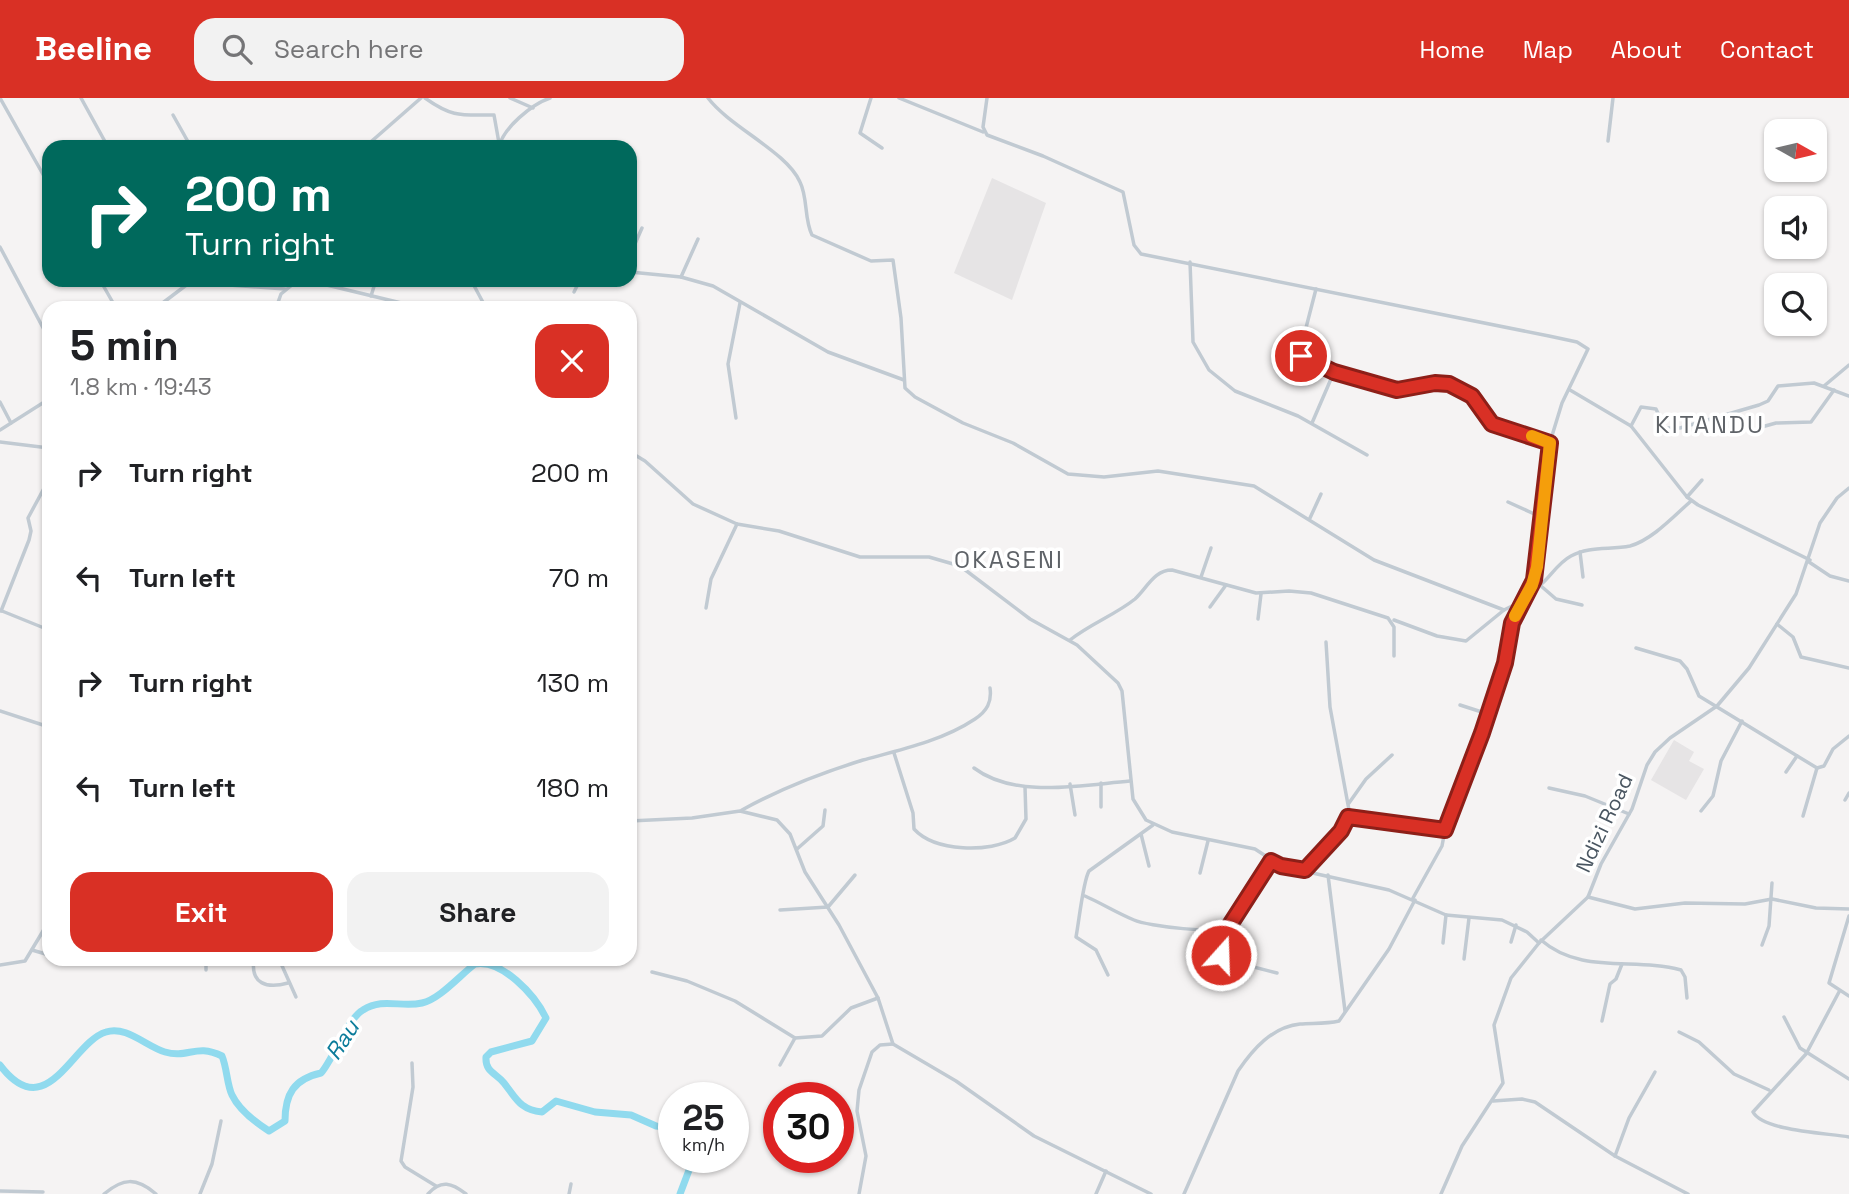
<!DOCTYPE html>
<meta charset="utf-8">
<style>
body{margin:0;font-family:"Space Grotesk",sans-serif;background:#f2f2f2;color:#202124;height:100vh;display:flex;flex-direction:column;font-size:26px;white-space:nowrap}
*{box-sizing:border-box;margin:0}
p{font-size:23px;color:#757577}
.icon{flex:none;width:38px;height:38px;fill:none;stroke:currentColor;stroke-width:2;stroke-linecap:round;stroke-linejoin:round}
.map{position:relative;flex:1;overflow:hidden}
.side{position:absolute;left:42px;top:203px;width:595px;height:665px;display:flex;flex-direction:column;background:#fff;border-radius:21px;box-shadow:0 2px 5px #0004}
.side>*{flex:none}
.banner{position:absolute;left:42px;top:42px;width:595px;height:147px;border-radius:21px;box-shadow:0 2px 5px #0004;background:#00695c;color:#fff;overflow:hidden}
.needle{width:46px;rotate:98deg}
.fabs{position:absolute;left:1764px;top:21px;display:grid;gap:14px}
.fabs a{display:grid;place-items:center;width:63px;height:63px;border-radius:14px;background:#fff;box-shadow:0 2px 5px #0004;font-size:35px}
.speed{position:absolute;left:658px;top:984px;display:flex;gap:14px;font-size:35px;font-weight:700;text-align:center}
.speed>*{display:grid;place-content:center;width:91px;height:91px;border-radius:50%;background:#fff;box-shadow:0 2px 5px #0004;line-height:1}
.speed small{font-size:18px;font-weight:400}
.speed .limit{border:10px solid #d22;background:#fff;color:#111}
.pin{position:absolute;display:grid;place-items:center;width:60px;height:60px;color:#fff;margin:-30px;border:4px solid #fff;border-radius:50%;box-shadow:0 2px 7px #0007}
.me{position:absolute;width:77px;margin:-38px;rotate:20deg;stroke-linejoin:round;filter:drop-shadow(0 0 5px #0008)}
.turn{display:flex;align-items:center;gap:24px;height:147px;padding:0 28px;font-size:32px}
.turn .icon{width:91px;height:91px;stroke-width:2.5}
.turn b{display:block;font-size:49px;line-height:60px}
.round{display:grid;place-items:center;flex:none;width:74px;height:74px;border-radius:21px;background:#f2f2f2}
.overview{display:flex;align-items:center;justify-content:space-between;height:119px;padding:0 28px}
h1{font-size:42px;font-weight:700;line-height:52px}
.button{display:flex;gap:14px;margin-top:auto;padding:14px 28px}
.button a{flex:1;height:80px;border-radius:21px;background:#d93025;color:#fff;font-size:28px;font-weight:700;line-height:80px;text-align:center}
.button a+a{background:#f2f2f2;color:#202124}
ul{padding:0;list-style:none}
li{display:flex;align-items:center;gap:21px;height:105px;padding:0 28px}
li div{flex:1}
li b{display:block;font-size:26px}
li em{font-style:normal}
header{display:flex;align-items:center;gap:42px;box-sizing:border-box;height:98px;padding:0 35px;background:#d93025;color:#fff}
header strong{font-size:33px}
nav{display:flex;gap:38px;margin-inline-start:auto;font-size:24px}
.search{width:490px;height:63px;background:#f2f2f2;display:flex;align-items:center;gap:18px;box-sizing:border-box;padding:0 24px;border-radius:21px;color:#757577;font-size:26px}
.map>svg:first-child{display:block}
</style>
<header>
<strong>Beeline</strong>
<div class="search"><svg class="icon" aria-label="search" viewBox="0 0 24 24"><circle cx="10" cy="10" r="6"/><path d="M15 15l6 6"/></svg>Search here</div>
<nav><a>Home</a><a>Map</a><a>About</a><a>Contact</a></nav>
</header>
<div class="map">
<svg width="1849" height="1096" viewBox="0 0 1849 1096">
<rect width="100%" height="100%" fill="#f5f3f3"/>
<g fill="#e6e4e5">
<path d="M992,80L1046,105L1012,202L954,175Z"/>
<path d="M1674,642L1694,654L1689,663L1704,671L1686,702L1651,682Z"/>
</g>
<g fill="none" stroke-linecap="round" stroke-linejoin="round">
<g stroke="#90daee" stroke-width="7">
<path d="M0,967C47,1029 72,944 106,934C126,927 147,949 165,954C188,961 196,945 222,958C227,970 227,987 232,997C239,1012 255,1024 269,1033L285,1023C285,996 294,981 321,975C334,960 347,921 363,912C383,899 401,910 422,905C440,901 460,877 475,866C502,861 535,897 546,920L532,943L491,954L486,959C485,974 496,975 504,985C516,1000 520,1012 542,1014L556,1003L595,1014L631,1017L656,1028L674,1030"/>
<path d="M680,1096L694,1059"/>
</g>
<g stroke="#c1cad2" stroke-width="3.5">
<path d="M0,0L49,87"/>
<path d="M81,0L108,49"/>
<path d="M425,0C453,20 462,17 494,17L499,45"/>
<path d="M510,0L533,10"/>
<path d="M708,0C730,29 787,54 800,84C808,100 804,121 812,137L871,163L893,162L901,220L905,290L915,299L963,325L1013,345L1068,376L1104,379L1158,373L1254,388L1374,462L1504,512L1520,504"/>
<path d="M871,0L860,35L882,50"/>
<path d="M899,0L983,34"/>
<path d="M987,0L983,29L987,37L1043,58L1123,94L1134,147L1141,156L1549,238L1577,244L1588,251L1562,305L1551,341L1534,482L1512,525L1505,565L1482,636L1445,732L1442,748L1413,800"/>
<path d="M173,17L191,49"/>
<path d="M1608,43L1613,0"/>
<path d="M365,49L421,0"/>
<path d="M499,49C503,30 532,6 550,0"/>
<path d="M0,149L49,241"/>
<path d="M630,157L642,130"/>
<path d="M1190,164L1193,244L1209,272L1235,293L1298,318L1367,357"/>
<path d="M630,174L681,179L713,188L828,254L904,282"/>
<path d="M681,179L698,141"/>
<path d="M100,182L116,210"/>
<path d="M180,182L183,189"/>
<path d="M306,182L422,210"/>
<path d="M471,182L486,210"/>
<path d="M189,184L285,191"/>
<path d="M1316,191L1300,253C1304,268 1381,291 1399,292C1413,293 1427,284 1441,284C1471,286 1474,306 1489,323C1497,333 1537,340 1550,345"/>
<path d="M574,194L580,182"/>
<path d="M371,198L376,182"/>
<path d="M156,210L193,182"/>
<path d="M276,210L281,196L298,182"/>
<path d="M1824,288L1849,267"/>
<path d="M1570,292L1631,328L1687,399L1698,407L1810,462"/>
<path d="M0,304L11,325"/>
<path d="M736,320L728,266L740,205"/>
<path d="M1312,325L1334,274"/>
<path d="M1631,328L1641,309L1656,311L1665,330H1680L1759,307L1768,303L1778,288L1814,285L1849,298"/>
<path d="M1758,330L1776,325L1811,324L1834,292"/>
<path d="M0,332L49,301"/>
<path d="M0,344L49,350"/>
<path d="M630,354L645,363L693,406L737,426L779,433L860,459H929L960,468L1030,521L1077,547L1118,585L1122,593L1133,701L1146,722L1172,734L1255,751L1281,768L1389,792L1446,817L1502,822L1527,834L1539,845"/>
<path d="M1687,399L1702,382"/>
<path d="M1508,404L1541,419"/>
<path d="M1310,420L1321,396"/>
<path d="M1580,454L1583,479"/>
<path d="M1809,464L1830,478L1849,483"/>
<path d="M1201,479L1211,450"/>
<path d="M1541,488L1556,501L1582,507"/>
<path d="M1530,493C1547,487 1554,467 1571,458C1589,448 1610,452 1630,448C1652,442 1674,418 1691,403"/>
<path d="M1210,509L1226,487"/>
<path d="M706,510L711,481L737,426"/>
<path d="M1,513L29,442L31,433L28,420L49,381"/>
<path d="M2,513L49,532"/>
<path d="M1258,521L1261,496"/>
<path d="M1394,522L1437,538L1466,543L1504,512"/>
<path d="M1777,526L1793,539L1801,559L1849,570"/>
<path d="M1070,542C1090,526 1115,517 1135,501C1147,490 1154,472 1172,472L1256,495L1289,493L1311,495L1388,520L1394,529V558"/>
<path d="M1636,550L1680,563L1687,571L1699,598L1817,670L1824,668L1833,651L1849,638"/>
<path d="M1460,607L1488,616"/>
<path d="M0,613L49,629"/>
<path d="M894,655L913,715L914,731C935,754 990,755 1015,740L1026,721L1025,689"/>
<path d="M974,670C1015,701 1082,687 1130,683"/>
<path d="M1786,674L1797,658"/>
<path d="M1070,686L1075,717"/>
<path d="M1549,690L1585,698L1629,716"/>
<path d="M1845,702L1849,695"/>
<path d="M1349,705L1366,681L1392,657"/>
<path d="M1101,709V685"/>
<path d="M742,712C780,691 821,675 863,662C900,652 942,643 975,621C987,613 992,604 990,590"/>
<path d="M1701,713L1713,698L1721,663L1742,623"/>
<path d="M1803,718L1817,670"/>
<path d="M1348,719L1445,732"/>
<path d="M630,723L692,720L740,713L777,722L790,736L805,774L839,827L878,900L893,946L956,983L1034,1038L1151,1096"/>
<path d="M1141,736L1149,768"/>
<path d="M797,751L823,728L825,712"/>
<path d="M1305,772L1341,733L1349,712L1330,609L1326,544"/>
<path d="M1200,775L1208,743"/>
<path d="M1328,777L1345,913"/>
<path d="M1085,798C1101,805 1117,815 1134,822C1147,828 1220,837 1230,828C1248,812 1259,783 1271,763"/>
<path d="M1588,799L1635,811L1685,805L1745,806L1772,801L1816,810L1849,811"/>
<path d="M780,812L828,809L855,777"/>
<path d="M1849,818L1829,885L1849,898"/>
<path d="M1228,830L1221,852L1223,861L1277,875"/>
<path d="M1541,842C1581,877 1635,859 1681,872L1685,879L1687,900"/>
<path d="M1511,844L1516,827"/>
<path d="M1443,845L1446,817"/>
<path d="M1762,847L1769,828L1772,785"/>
<path d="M32,852L49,857"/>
<path d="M63,861L71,863"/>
<path d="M254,861C250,886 267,891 288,885"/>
<path d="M279,861L296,899"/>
<path d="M1464,861L1469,820"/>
<path d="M0,867L25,863L49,823"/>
<path d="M206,872V861"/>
<path d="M652,874L687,883L735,903L795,940L822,938L851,910L878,900"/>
<path d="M1108,877L1096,852L1076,839C1079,824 1083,783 1089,773L1153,727"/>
<path d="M1839,894L1806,956L1753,1014C1763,1033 1827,1035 1849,1039"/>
<path d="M1784,919L1800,950L1849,981"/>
<path d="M1602,923L1610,886L1616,881L1622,866"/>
<path d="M1679,934L1699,944L1734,976L1769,992"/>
<path d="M412,965L413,989L401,1063L405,1069L436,1088"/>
<path d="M780,967L795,940"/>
<path d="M1493,1003L1522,1001L1535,1004L1615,1058L1688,1096"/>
<path d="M1615,1058L1629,1020L1655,974"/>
<path d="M0,1093L43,1094"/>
<path d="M104,1096C123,1080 136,1079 156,1096"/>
<path d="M200,1096L212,1066L221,1023"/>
<path d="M428,1096C441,1081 452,1085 466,1096"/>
<path d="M569,1096L571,1086"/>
<path d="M859,1096L866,1058L857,1013L859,992L872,954L880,947L893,946"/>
<path d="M1096,1096L1106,1073"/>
<path d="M1184,1096L1238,973C1253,951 1272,929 1300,926C1313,925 1326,926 1339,923L1389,851L1415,802"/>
<path d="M1441,1096L1462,1048L1503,985L1494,927L1511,880L1539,845L1588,799L1601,766L1632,711L1647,667L1655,654L1670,640L1717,608L1749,570L1796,496L1820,425L1837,400L1849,390"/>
</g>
</g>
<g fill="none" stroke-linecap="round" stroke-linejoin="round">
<defs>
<path id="route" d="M1221,857L1228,830L1271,763L1281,768L1305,772L1341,733L1348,719L1445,732L1482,635L1505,565L1512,525L1534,482L1550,345L1492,326L1472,298L1449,286L1435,285L1397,292L1334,274L1301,258"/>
</defs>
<use href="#route" stroke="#8d1f18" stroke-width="18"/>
<use href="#route" stroke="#d93025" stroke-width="12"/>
<path stroke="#f59e0b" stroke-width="12" d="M1515,518L1532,487L1537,469L1550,345L1532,338"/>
</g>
<g text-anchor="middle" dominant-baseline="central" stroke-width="7" stroke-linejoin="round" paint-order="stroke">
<g font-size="21" fill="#4a5661" stroke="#fff">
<text transform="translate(1604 725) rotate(-65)">Ndizi Road</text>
</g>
<g font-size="23" font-style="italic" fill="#0c7c9b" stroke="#fff">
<text transform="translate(342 942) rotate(-57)">Rau</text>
</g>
<g font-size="24" letter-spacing="2" fill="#5f6368" stroke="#fff">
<text x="1710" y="326">KITANDU</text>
<text x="1009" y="461">OKASENI</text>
</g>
</g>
</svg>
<div class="fabs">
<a><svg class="needle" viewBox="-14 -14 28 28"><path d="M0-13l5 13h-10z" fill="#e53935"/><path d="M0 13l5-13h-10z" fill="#757577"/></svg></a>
<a><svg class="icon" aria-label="sound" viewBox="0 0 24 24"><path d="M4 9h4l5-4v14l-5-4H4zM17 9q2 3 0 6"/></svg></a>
<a><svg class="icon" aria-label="search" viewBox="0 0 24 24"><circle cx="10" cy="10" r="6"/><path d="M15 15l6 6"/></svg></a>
</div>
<div class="speed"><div>25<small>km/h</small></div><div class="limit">30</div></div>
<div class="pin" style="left:1301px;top:258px;background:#d93025"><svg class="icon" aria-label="arrive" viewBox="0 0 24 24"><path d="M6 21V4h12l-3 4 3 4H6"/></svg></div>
<svg class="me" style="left:1221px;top:857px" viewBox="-20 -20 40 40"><circle r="17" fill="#d93025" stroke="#fff" stroke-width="3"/><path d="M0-11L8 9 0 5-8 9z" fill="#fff"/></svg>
<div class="banner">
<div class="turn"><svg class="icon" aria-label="right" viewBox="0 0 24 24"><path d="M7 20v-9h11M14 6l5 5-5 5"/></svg><div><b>200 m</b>Turn right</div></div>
</div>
<section class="side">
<div class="overview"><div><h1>5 min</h1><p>1.8 km · 19:43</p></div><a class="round" style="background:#d93025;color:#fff"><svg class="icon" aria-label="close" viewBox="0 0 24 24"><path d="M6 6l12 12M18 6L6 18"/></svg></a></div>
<ul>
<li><svg class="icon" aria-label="right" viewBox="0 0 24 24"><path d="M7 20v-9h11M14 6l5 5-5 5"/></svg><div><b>Turn right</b></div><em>200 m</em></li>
<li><svg class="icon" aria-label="left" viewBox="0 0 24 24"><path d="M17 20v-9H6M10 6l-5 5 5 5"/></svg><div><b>Turn left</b></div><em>70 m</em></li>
<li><svg class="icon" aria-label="right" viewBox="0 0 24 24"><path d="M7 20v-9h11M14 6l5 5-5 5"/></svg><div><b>Turn right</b></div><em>130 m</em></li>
<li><svg class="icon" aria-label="left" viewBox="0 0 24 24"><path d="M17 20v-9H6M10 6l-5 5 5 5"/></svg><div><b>Turn left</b></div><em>180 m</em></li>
</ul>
<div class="button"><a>Exit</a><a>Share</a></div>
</section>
</div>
